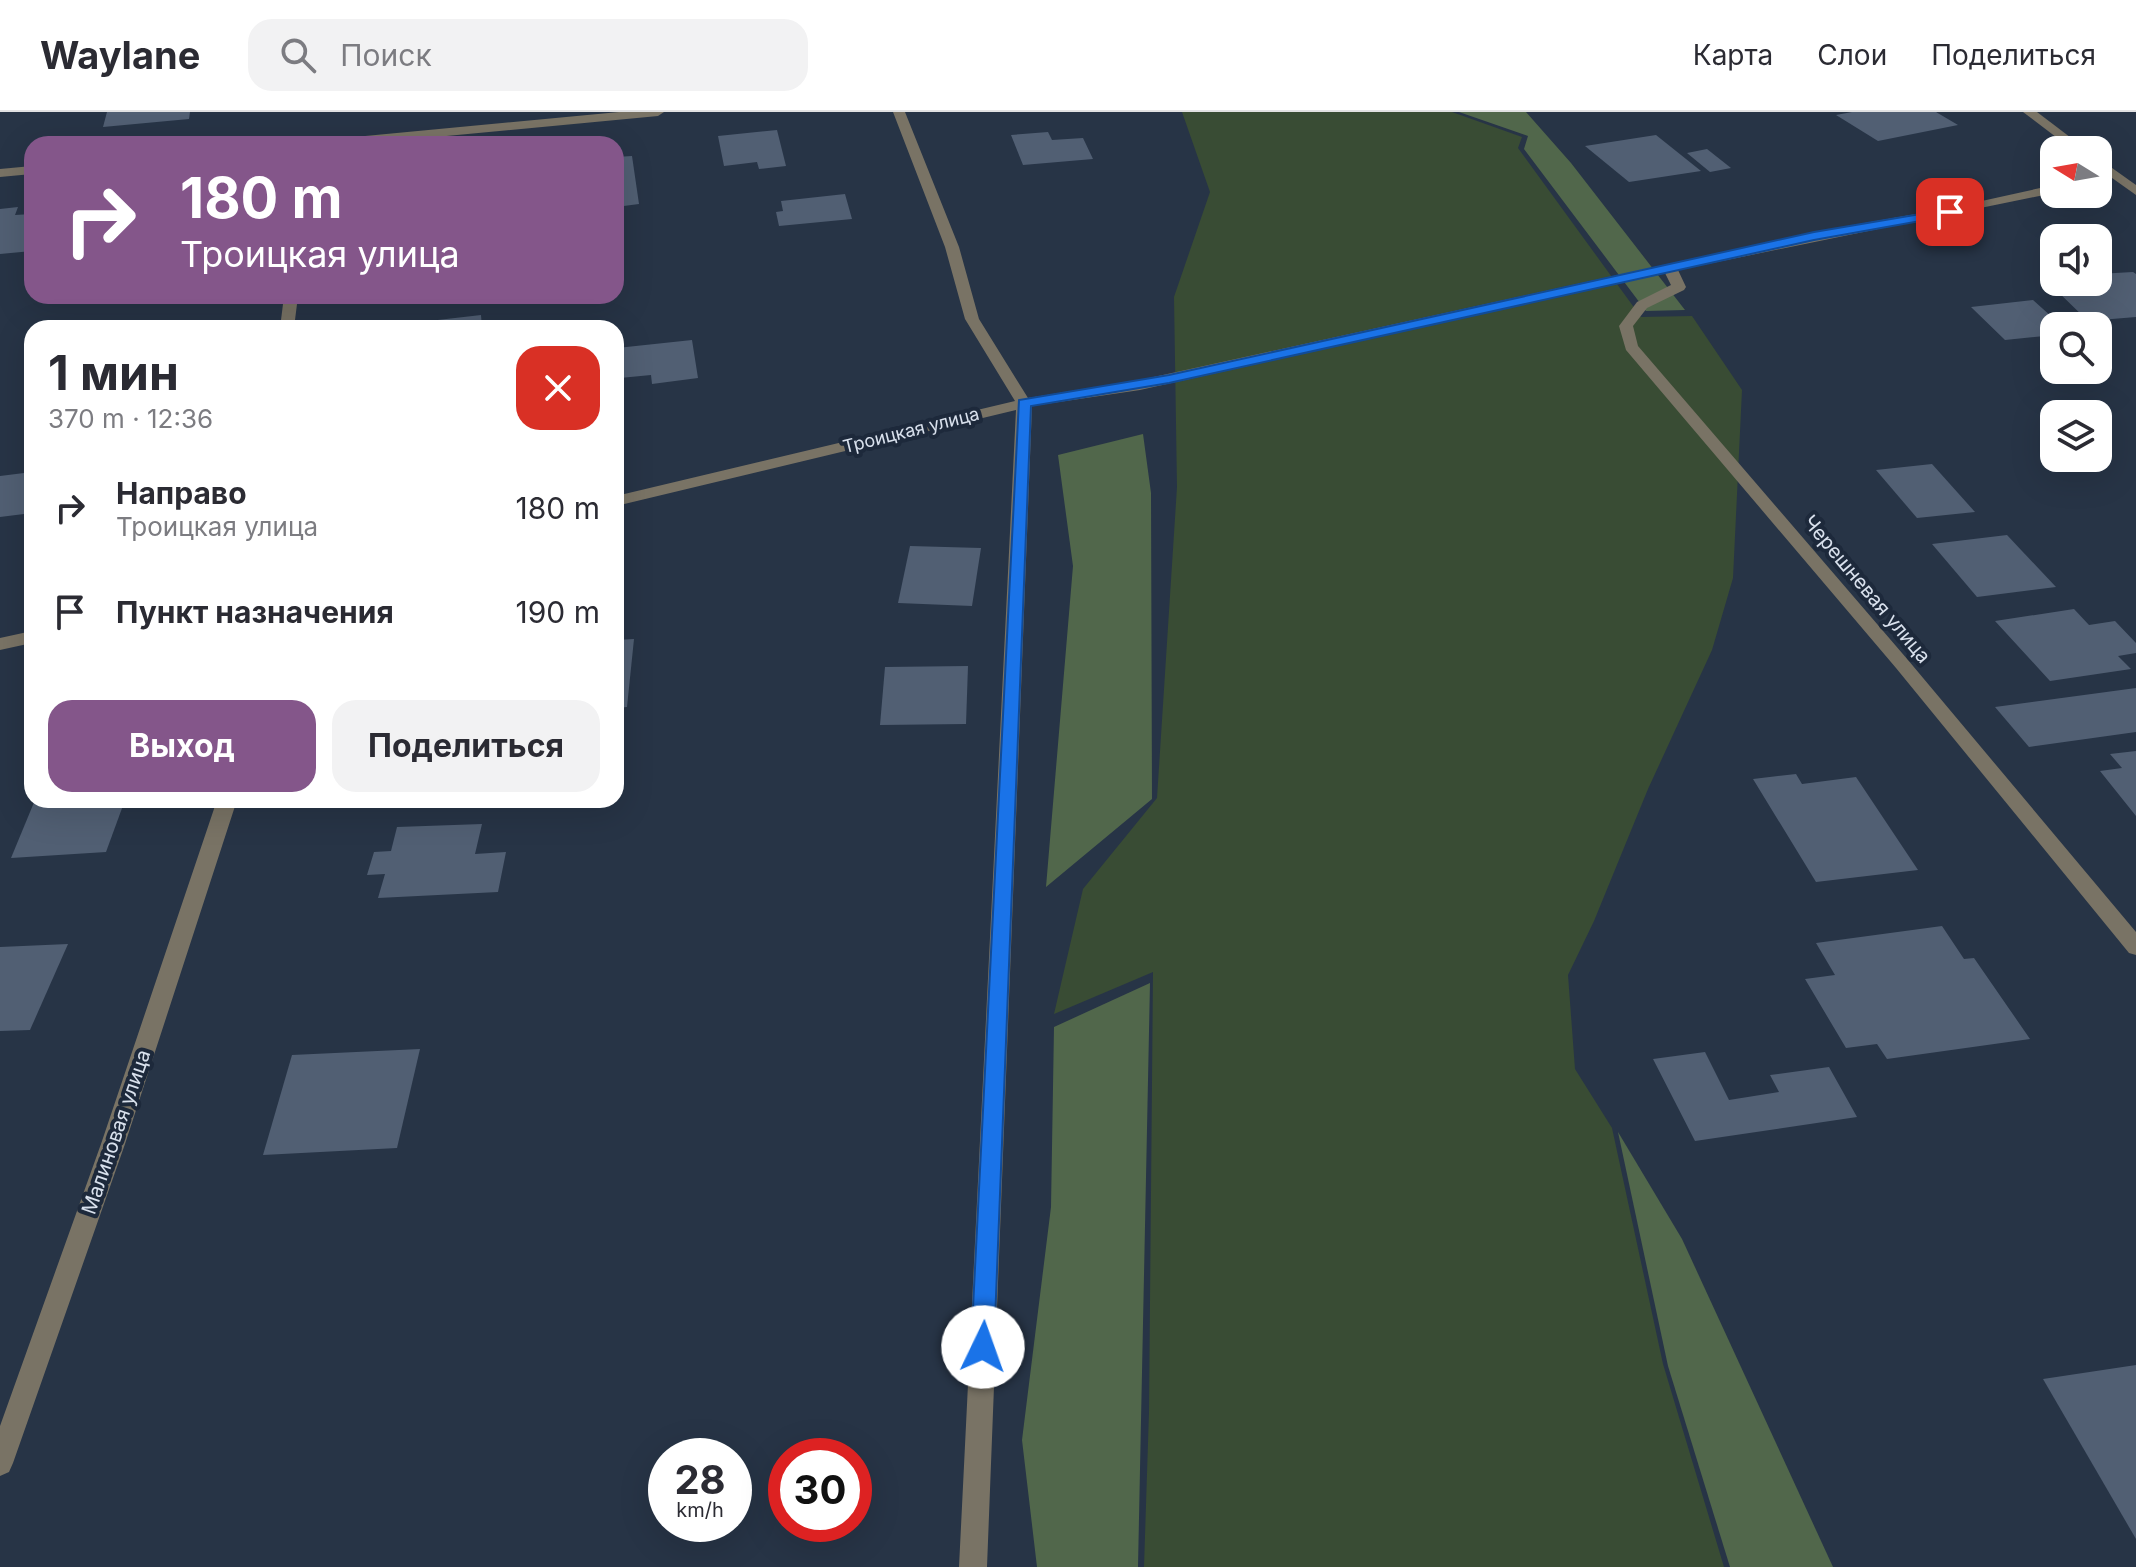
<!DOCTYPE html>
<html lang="ru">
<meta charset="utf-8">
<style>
body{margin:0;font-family:Inter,sans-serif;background:#f2f2f3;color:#2b2b33;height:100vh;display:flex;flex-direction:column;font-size:30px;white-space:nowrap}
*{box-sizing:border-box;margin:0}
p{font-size:26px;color:#7c7c81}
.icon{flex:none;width:44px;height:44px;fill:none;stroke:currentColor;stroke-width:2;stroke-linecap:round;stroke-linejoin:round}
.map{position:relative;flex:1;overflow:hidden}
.panel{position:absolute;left:24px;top:208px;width:600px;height:488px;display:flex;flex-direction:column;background:#fff;border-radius:24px;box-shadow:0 8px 32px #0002}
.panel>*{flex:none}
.hud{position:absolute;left:24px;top:24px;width:600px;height:168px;border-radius:24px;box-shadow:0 8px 32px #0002;background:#84568a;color:#fff;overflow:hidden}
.needle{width:52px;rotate:281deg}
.fabs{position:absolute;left:2040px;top:24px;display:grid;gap:16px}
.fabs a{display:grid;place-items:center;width:72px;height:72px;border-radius:16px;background:#fff;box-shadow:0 8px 32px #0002;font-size:40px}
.speed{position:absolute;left:648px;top:1326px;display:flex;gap:16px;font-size:40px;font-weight:700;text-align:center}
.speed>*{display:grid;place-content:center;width:104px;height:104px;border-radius:50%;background:#fff;box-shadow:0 8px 32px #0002;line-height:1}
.speed small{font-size:20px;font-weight:400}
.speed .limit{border:12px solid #d22;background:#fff;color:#111}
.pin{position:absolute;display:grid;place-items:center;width:68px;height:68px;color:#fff;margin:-34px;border-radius:16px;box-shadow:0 4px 12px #0006}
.me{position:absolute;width:88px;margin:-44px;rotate:3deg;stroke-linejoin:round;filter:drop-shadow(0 0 6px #0008)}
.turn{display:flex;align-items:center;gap:28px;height:168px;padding:0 24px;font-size:36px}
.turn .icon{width:104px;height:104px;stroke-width:2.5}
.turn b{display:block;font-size:56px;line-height:68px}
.round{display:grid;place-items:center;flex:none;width:84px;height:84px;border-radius:24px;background:#f2f2f3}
.summary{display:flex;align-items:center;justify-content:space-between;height:136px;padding:0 24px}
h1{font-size:48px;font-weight:700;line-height:60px}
.button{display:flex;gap:16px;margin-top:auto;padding:16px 24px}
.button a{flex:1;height:92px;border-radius:24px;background:#84568a;color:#fff;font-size:32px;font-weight:700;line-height:92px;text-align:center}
.button a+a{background:#f2f2f3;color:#2b2b33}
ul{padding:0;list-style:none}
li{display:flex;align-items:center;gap:24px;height:104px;padding:0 24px}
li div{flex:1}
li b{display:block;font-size:30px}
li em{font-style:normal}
header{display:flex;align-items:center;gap:48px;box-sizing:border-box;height:112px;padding:0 40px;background:#fff;border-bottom:2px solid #e1e1e2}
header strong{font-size:38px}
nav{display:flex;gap:44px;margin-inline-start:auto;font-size:28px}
.search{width:560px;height:72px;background:#f2f2f3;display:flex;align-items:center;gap:20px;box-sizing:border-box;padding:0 28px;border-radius:24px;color:#7c7c81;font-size:30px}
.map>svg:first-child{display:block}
</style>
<header>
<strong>Waylane</strong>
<div class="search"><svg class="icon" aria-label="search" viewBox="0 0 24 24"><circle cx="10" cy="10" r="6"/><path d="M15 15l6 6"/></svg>Поиск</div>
<nav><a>Карта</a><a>Слои</a><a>Поделиться</a></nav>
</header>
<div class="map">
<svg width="2136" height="1455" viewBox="0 0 2136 1455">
<rect width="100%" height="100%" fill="#273446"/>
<path fill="#394c34" d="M1182,0H1452L1522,25L1518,36L1641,205L1692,204L1742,278L1733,466L1712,538L1648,677L1594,809L1568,863L1575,957L1612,1016L1663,1252L1724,1455H1144L1149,1300L1153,860L1054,902L1083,777L1157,686L1177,375L1174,185L1210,80Z"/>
<g fill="#51674b">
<path d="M1459,0H1526L1571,51L1685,198L1646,199L1524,37L1528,24Z"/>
<path d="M1143,322L1151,381L1152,687L1046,775L1073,454L1058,343Z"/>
<path d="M1150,871L1138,1455H1037L1022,1328L1051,1095L1054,915Z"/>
<path d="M1618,1020L1682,1127L1833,1455H1730L1668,1254Z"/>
</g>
<g fill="#515f73">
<path d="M107,0H190L189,7L103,15Z"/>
<path d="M1852,0H1936L1958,13L1878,29L1836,3Z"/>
<path d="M777,18L786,54L759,57L757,50L724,54L718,24Z"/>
<path d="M1048,20L1052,28L1083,26L1093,47L1023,53L1011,23Z"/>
<path d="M1656,23L1701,59L1629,70L1585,34Z"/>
<path d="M1707,37L1731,56L1710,60L1687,41Z"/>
<path d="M632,44L639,92L616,95V45Z"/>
<path d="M845,82L852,107L779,114L776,100L783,99L781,89Z"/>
<path d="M18,95L15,103L32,102V139L0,142V97Z"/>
<path d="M2133,160L2136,162V205L2088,209L2053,175L2098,170V162Z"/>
<path d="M366,184H421V186L366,192Z"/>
<path d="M2033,188L2062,214H2054V223L2005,228L1971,195Z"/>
<path d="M481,203L482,216H403V212Z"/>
<path d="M692,228L698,266L652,272L651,263L620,266L617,236Z"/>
<path d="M1932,352L1975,400L1917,406L1876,358Z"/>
<path d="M32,360V401L0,405V364Z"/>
<path d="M2007,423L2056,475L1977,485L1932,432Z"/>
<path d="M910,434L981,436L972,494L898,491Z"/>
<path d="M2074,497L2089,513L2115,509L2136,531V541L2118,544L2131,557L2050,569L1995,509Z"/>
<path d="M634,527L627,595L616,596V528Z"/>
<path d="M968,554L966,612L880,613L885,555Z"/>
<path d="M2136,576V620L2029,635L1995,595Z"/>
<path d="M2136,639V704L2100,659L2122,656L2110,642Z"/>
<path d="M1796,662L1802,672L1856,665L1918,758L1816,770L1753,667Z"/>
<path d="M35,688H125L106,740L11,746Z"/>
<path d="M482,712L475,742L506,740L498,780L378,786L385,762L367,763L374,740L391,739L397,715Z"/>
<path d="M1942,814L1964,847L1974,846L2030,927L1887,947L1877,932L1846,936L1805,867L1835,863L1816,831Z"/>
<path d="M68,832L30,918L0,919V835Z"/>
<path d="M420,937L397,1036L263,1043L292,943Z"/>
<path d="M1705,940L1729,988L1779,980L1770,963L1829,955L1857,1005L1695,1029L1653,947Z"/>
<path d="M2136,1253V1427L2043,1267Z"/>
</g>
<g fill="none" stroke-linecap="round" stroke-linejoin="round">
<g fill="#797365" fill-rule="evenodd">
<path d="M619,0H664L658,4L362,32H317L323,28Z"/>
<path d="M893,0H905L959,135L979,207L1028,286L1140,268L1814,120L1950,96L2054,73V81L1678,158L1686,175L1684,178L1647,196L1633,214L1638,234L1908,548L2136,820V843L2129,841L1896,556L1626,238L1619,214L1637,190L1671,173L1665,161L1140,278L1032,294L987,1455H959L1016,298L616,394V384L1015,289L965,207L945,135Z"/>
<path d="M2023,0H2037L2087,38H2073Z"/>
<path d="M2098,46L2136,73V83L2098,56Z"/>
<path d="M32,54V62L0,65V57Z"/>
<path d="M284,184H298L294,216H280Z"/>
<path d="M32,519V531L0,538V526Z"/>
<path d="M217,688H237L125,1032L13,1351L9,1360L0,1364V1314L101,1032Z"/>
</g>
</g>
<path fill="#1a73e8" stroke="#114b97" stroke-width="2" d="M1950,97L1954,98V103L1814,128L1169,271L1031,294L994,1235L991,1242L983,1245L975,1242L971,1235L1019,288L1169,263L1814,120Z"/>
<g text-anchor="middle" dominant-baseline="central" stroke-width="8" stroke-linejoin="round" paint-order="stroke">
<g font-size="18" fill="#d9e1ed" stroke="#1d293b">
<text transform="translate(911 318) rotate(-14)">Троицкая улица</text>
</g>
<g font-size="20" fill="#d9e1ed" stroke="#1d293b">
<text transform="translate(1867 477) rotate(50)">Черешневая улица</text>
<text transform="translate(116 1020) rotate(-71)">Малиновая улица</text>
</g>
</g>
</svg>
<div class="fabs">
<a><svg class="needle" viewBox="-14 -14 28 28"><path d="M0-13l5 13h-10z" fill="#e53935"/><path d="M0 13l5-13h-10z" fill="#7c7c81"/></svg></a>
<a><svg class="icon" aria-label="sound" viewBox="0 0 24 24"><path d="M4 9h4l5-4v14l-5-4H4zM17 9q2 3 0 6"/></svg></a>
<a><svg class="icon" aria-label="search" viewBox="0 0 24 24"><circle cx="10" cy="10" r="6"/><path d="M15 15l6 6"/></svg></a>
<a><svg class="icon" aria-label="layers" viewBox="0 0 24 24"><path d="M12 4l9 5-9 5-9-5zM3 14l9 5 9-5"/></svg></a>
</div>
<div class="speed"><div>28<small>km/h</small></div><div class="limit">30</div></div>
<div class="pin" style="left:1950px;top:100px;background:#d93025"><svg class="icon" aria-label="arrive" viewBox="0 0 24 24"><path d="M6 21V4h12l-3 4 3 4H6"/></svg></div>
<svg class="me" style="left:983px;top:1235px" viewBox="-20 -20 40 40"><circle r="19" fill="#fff"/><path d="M0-13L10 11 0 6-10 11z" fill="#1a73e8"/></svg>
<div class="hud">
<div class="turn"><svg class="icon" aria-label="right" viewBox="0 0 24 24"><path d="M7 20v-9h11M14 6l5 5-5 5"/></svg><div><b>180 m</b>Троицкая улица</div></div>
</div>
<section class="panel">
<div class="summary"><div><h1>1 мин</h1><p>370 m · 12:36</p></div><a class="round" style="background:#d93025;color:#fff"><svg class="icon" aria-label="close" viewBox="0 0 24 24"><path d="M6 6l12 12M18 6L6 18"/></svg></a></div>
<ul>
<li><svg class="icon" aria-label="right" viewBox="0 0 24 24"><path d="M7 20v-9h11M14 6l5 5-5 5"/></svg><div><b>Направо</b><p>Троицкая улица</p></div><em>180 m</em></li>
<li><svg class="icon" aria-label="arrive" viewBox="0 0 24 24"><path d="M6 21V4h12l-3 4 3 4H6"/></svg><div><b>Пункт назначения</b></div><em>190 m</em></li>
</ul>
<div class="button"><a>Выход</a><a>Поделиться</a></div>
</section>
</div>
